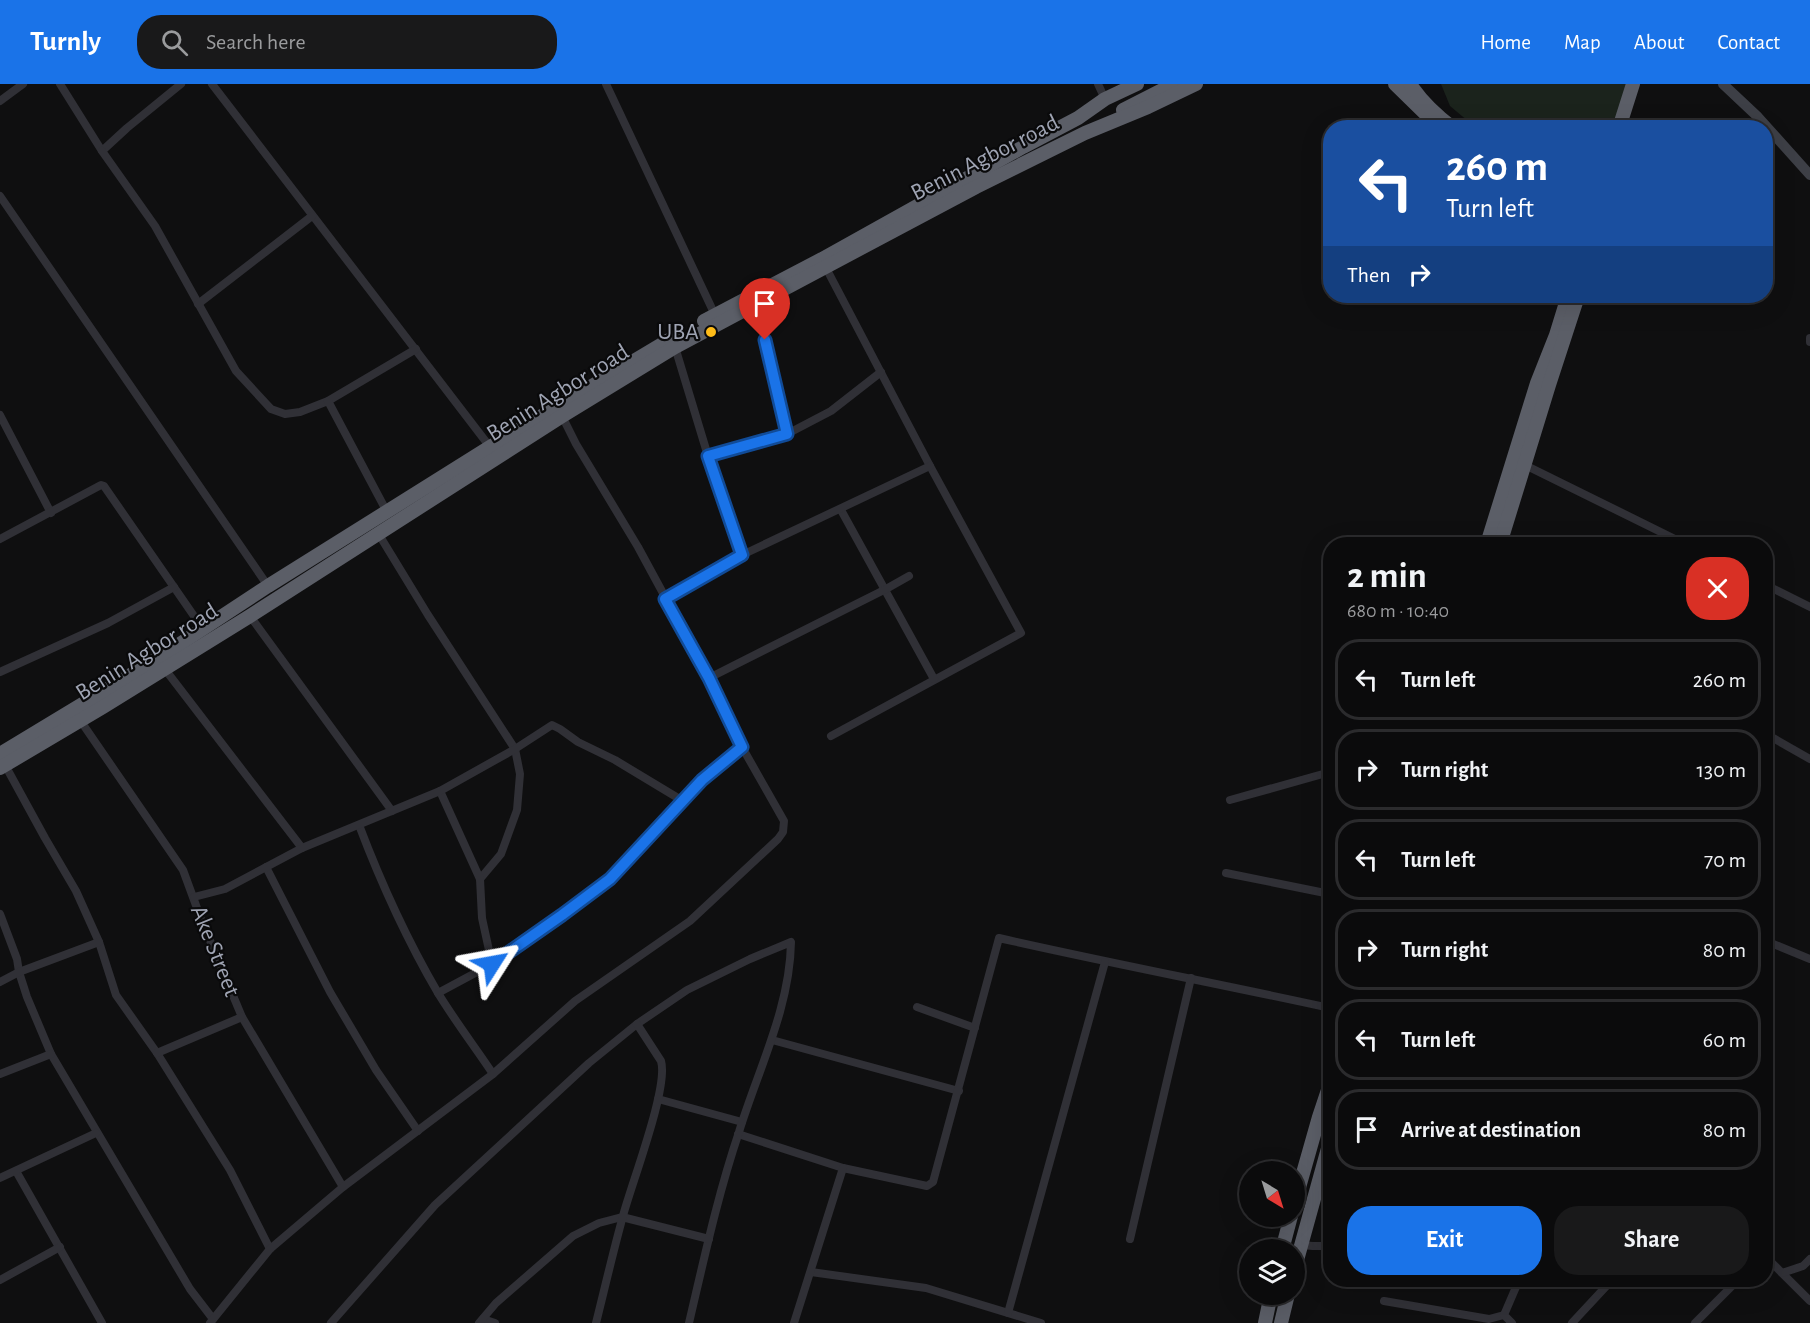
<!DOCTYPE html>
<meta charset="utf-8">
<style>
body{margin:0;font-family:"Alegreya Sans",sans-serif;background:#19191a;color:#f1f3f6;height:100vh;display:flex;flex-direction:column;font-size:22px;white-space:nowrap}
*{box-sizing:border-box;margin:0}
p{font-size:20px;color:#9a9b9d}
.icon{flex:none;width:33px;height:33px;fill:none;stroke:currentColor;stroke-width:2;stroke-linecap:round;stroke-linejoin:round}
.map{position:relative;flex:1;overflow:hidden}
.details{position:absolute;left:1323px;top:453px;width:450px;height:750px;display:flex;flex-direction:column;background:#0b0b0c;border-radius:24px;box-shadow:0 6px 24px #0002,0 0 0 2px #2b2b2d}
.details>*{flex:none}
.banner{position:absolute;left:1323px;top:36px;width:450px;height:183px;border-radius:24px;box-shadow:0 6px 24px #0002,0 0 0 2px #2b2b2d;background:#1a4fa0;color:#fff;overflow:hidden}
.needle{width:39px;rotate:142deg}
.buttons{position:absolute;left:1239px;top:1077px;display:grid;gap:12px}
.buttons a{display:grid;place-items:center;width:66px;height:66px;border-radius:50%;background:#0b0b0c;box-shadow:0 6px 24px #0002,0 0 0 2px #2b2b2d;font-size:30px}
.pin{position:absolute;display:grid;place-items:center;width:51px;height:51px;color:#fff;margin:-62px -26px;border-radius:50% 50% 50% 0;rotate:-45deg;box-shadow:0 0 6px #0007}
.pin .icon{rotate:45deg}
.me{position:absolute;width:66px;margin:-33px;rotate:56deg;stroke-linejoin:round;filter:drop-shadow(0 0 4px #0008)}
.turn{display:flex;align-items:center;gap:21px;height:126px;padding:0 24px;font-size:27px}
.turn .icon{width:78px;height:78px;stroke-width:2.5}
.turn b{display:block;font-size:42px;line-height:51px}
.then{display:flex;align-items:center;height:57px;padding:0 24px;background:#0003;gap:12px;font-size:22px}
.round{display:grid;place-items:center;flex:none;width:63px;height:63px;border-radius:24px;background:#19191a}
.headline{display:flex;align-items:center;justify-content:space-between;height:102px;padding:0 24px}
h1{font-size:36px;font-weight:600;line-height:45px}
.button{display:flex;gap:12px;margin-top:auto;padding:12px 24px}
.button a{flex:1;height:69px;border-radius:24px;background:#1a73e8;color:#fff;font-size:24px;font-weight:600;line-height:69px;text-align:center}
.button a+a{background:#19191a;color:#f1f3f6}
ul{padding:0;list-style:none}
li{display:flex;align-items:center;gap:18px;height:81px;margin:0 12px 9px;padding:0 12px;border:3px solid #2b2b2d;border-radius:24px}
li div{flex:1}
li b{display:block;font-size:22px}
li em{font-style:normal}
header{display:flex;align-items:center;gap:36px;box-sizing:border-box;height:84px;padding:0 30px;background:#1a73e8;color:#fff}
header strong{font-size:28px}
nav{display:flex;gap:33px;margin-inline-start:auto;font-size:21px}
.search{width:420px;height:54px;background:#19191a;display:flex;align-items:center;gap:15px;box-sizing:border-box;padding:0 21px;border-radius:24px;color:#9a9b9d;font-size:22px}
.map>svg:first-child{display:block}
</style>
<header>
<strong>Turnly</strong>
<div class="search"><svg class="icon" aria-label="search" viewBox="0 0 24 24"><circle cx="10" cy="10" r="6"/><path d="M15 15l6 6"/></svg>Search here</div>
<nav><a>Home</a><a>Map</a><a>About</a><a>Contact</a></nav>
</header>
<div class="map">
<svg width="1810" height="1239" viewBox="0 0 1810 1239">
<rect width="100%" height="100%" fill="#0f0f10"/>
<path fill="#1b231c" d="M1441,0H1634L1613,44L1475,43L1450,22Z"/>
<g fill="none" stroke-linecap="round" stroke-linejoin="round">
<g stroke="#303036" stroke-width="8">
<path d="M60,0L102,67L127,44L181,0"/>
<path d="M212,0L490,363"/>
<path d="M606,0L715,231"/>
<path d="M1098,0L1105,15"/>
<path d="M0,17L23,0"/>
<path d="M102,67L155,142L236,287L271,325L285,330L300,328L328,317L416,265"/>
<path d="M0,112L268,502"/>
<path d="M825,182L930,382L1021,549L831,652"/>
<path d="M198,220L312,132"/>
<path d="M750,223C772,255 779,312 787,350"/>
<path d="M1810,254V258"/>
<path d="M675,263L708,372L742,471"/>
<path d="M328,317L387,428"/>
<path d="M0,331L51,429"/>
<path d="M708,372L787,350L831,327L881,288"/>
<path d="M1525,381L1685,460"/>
<path d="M841,426L934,595"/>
<path d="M378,449L428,531L515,665L520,690L517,726L501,770L480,795"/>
<path d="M0,455L101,401L104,402L203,545"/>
<path d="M1766,501L1810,523"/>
<path d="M665,515L742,471L930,382"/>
<path d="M250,532L392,727"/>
<path d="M164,584L302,764"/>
<path d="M0,588L108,539L174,503"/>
<path d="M709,594L886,505L909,492"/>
<path d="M80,636L183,786L201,835L242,933L343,1103"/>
<path d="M1766,650L1810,675"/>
<path d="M5,681L45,754L76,807L99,858L116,911L157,969L230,1086L270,1165"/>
<path d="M440,707L480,795L482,834L492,880"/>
<path d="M1230,716L1330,688"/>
<path d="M359,741C381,799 407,856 438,909C455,937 475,963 493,990"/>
<path d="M266,783L330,908L376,986L418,1047"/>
<path d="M1226,789L1330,810"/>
<path d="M194,813L225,805L302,764L440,707L515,665L552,641L560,645L578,658L615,676L683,717"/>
<path d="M0,830L17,875L19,888L27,913L51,970L190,1205L213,1235"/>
<path d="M1766,857L1810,875"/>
<path d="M0,898L19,888L99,858"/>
<path d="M438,909L492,880L562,831L610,794L702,696L742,663"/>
<path d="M917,923L975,944"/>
<path d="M772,956L959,1007"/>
<path d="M157,969L242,933"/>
<path d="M0,990L51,970"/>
<path d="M658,1015L742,1038"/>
<path d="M738,1050L843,1084L927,1102L933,1098L999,854C1109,879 1220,900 1330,924"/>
<path d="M16,1087L102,1239"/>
<path d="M0,1094L96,1049"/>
<path d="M1130,1155L1191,894"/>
<path d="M1301,1161L1313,1162H1330"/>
<path d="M1766,1173L1810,1217"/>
<path d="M811,1188L926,1204L1041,1239"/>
<path d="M1782,1189L1803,1182L1810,1175"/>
<path d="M0,1196L60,1163"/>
<path d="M1384,1217L1489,1235L1504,1231"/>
<path d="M1008,1229L1105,878"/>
<path d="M483,1235L495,1239"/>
<path d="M210,1239L270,1165L343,1103L493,990L575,917L690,837L778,755L783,748L784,737L742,663L709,594L638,463L576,360L562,332"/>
<path d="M331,1239L435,1121L589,979L637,940L687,906L750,875L791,858C790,924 758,986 739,1048C718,1110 704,1175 689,1239"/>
<path d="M479,1239L496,1219L573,1152L599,1139L622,1133L709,1155"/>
<path d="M596,1239C605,1203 613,1168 623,1132C631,1101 669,1003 661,977L637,940"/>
<path d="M794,1239L843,1084"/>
<path d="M1512,1239L1504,1231L1519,1196"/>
<path d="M1572,1239L1612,1196"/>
<path d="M1695,1239L1738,1196"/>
</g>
<path stroke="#3d3f46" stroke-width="10" d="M1723,0L1758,33L1810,91"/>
<g stroke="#5b5e67" stroke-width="14">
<path d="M1395,0L1440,44"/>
<path d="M1410,0C1421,17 1437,32 1453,44"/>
<path d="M1123,26L1174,0"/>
<path d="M1619,44L1633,0"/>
<path d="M704,237L822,175L1023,63L1078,34L1105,15L1137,0"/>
<path d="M1487,460L1537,299L1556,251L1568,212"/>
<path d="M1500,460L1549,301L1578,212"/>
<path d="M0,670L157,575L268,502L490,363L674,253"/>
<path d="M0,684L103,623L250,532L562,332L675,263L976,103L1085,49L1148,23L1196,0"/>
<path d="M1294,1121L1319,1033L1330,1000"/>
<path d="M1282,1166L1291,1132"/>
<path d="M1294,1187L1330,1057"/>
<path d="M1265,1239L1271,1210"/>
<path d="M1281,1239L1288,1210"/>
</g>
</g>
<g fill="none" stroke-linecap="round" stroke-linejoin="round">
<defs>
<path id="route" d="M492,880L562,831L610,795L702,696L742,663L709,594L665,515L742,471L708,372L787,350L765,256"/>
</defs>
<use href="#route" stroke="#114b97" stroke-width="15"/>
<use href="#route" stroke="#1a73e8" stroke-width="10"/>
</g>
<circle fill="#ffbc18" stroke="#0a0a0b" stroke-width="2" cx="711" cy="248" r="6"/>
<g text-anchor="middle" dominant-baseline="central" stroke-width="4.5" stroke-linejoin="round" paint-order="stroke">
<g font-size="24" fill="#9fa4b3" stroke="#0a0a0b">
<text transform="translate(985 74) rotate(-27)">Benin Agbor road</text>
<text transform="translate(558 309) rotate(-32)">Benin Agbor road</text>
<text transform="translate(147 568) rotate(-32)">Benin Agbor road</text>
<text transform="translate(215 867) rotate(68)">Ake Street</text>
</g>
<g font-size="24" fill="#9fa4b3" stroke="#0a0a0b" text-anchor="end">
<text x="699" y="248">UBA</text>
</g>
</g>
</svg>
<div class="buttons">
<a><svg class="needle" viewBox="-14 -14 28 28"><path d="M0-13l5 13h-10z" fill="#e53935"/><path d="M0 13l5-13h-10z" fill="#9a9b9d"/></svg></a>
<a><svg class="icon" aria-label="layers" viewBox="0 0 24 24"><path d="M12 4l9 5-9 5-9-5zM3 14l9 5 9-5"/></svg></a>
</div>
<div class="pin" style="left:765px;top:256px;background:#d93025"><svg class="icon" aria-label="arrive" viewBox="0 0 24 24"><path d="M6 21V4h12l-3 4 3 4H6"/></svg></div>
<svg class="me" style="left:492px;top:880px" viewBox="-20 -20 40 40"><path d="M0-17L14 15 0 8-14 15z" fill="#1a73e8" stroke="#fff" stroke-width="4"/></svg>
<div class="banner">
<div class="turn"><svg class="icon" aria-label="left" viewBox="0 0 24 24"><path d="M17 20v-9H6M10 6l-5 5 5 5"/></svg><div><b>260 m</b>Turn left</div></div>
<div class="then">Then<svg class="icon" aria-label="right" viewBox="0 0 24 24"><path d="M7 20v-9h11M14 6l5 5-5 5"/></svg></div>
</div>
<section class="details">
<div class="headline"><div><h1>2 min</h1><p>680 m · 10:40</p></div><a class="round" style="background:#d93025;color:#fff"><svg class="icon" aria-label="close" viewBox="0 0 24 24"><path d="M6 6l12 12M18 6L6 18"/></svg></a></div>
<ul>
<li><svg class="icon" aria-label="left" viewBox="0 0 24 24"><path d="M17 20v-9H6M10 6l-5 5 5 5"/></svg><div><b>Turn left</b></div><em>260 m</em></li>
<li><svg class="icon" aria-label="right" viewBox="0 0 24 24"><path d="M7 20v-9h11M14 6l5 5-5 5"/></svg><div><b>Turn right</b></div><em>130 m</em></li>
<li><svg class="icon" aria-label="left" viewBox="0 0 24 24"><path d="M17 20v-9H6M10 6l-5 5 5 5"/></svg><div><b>Turn left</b></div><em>70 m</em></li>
<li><svg class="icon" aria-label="right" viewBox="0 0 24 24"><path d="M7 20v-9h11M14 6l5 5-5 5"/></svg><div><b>Turn right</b></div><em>80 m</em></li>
<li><svg class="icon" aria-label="left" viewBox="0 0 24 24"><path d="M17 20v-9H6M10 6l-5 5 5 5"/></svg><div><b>Turn left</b></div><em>60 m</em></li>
<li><svg class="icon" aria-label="arrive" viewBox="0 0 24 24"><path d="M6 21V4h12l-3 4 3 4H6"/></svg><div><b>Arrive at destination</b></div><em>80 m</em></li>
</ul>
<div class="button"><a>Exit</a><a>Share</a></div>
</section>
</div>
